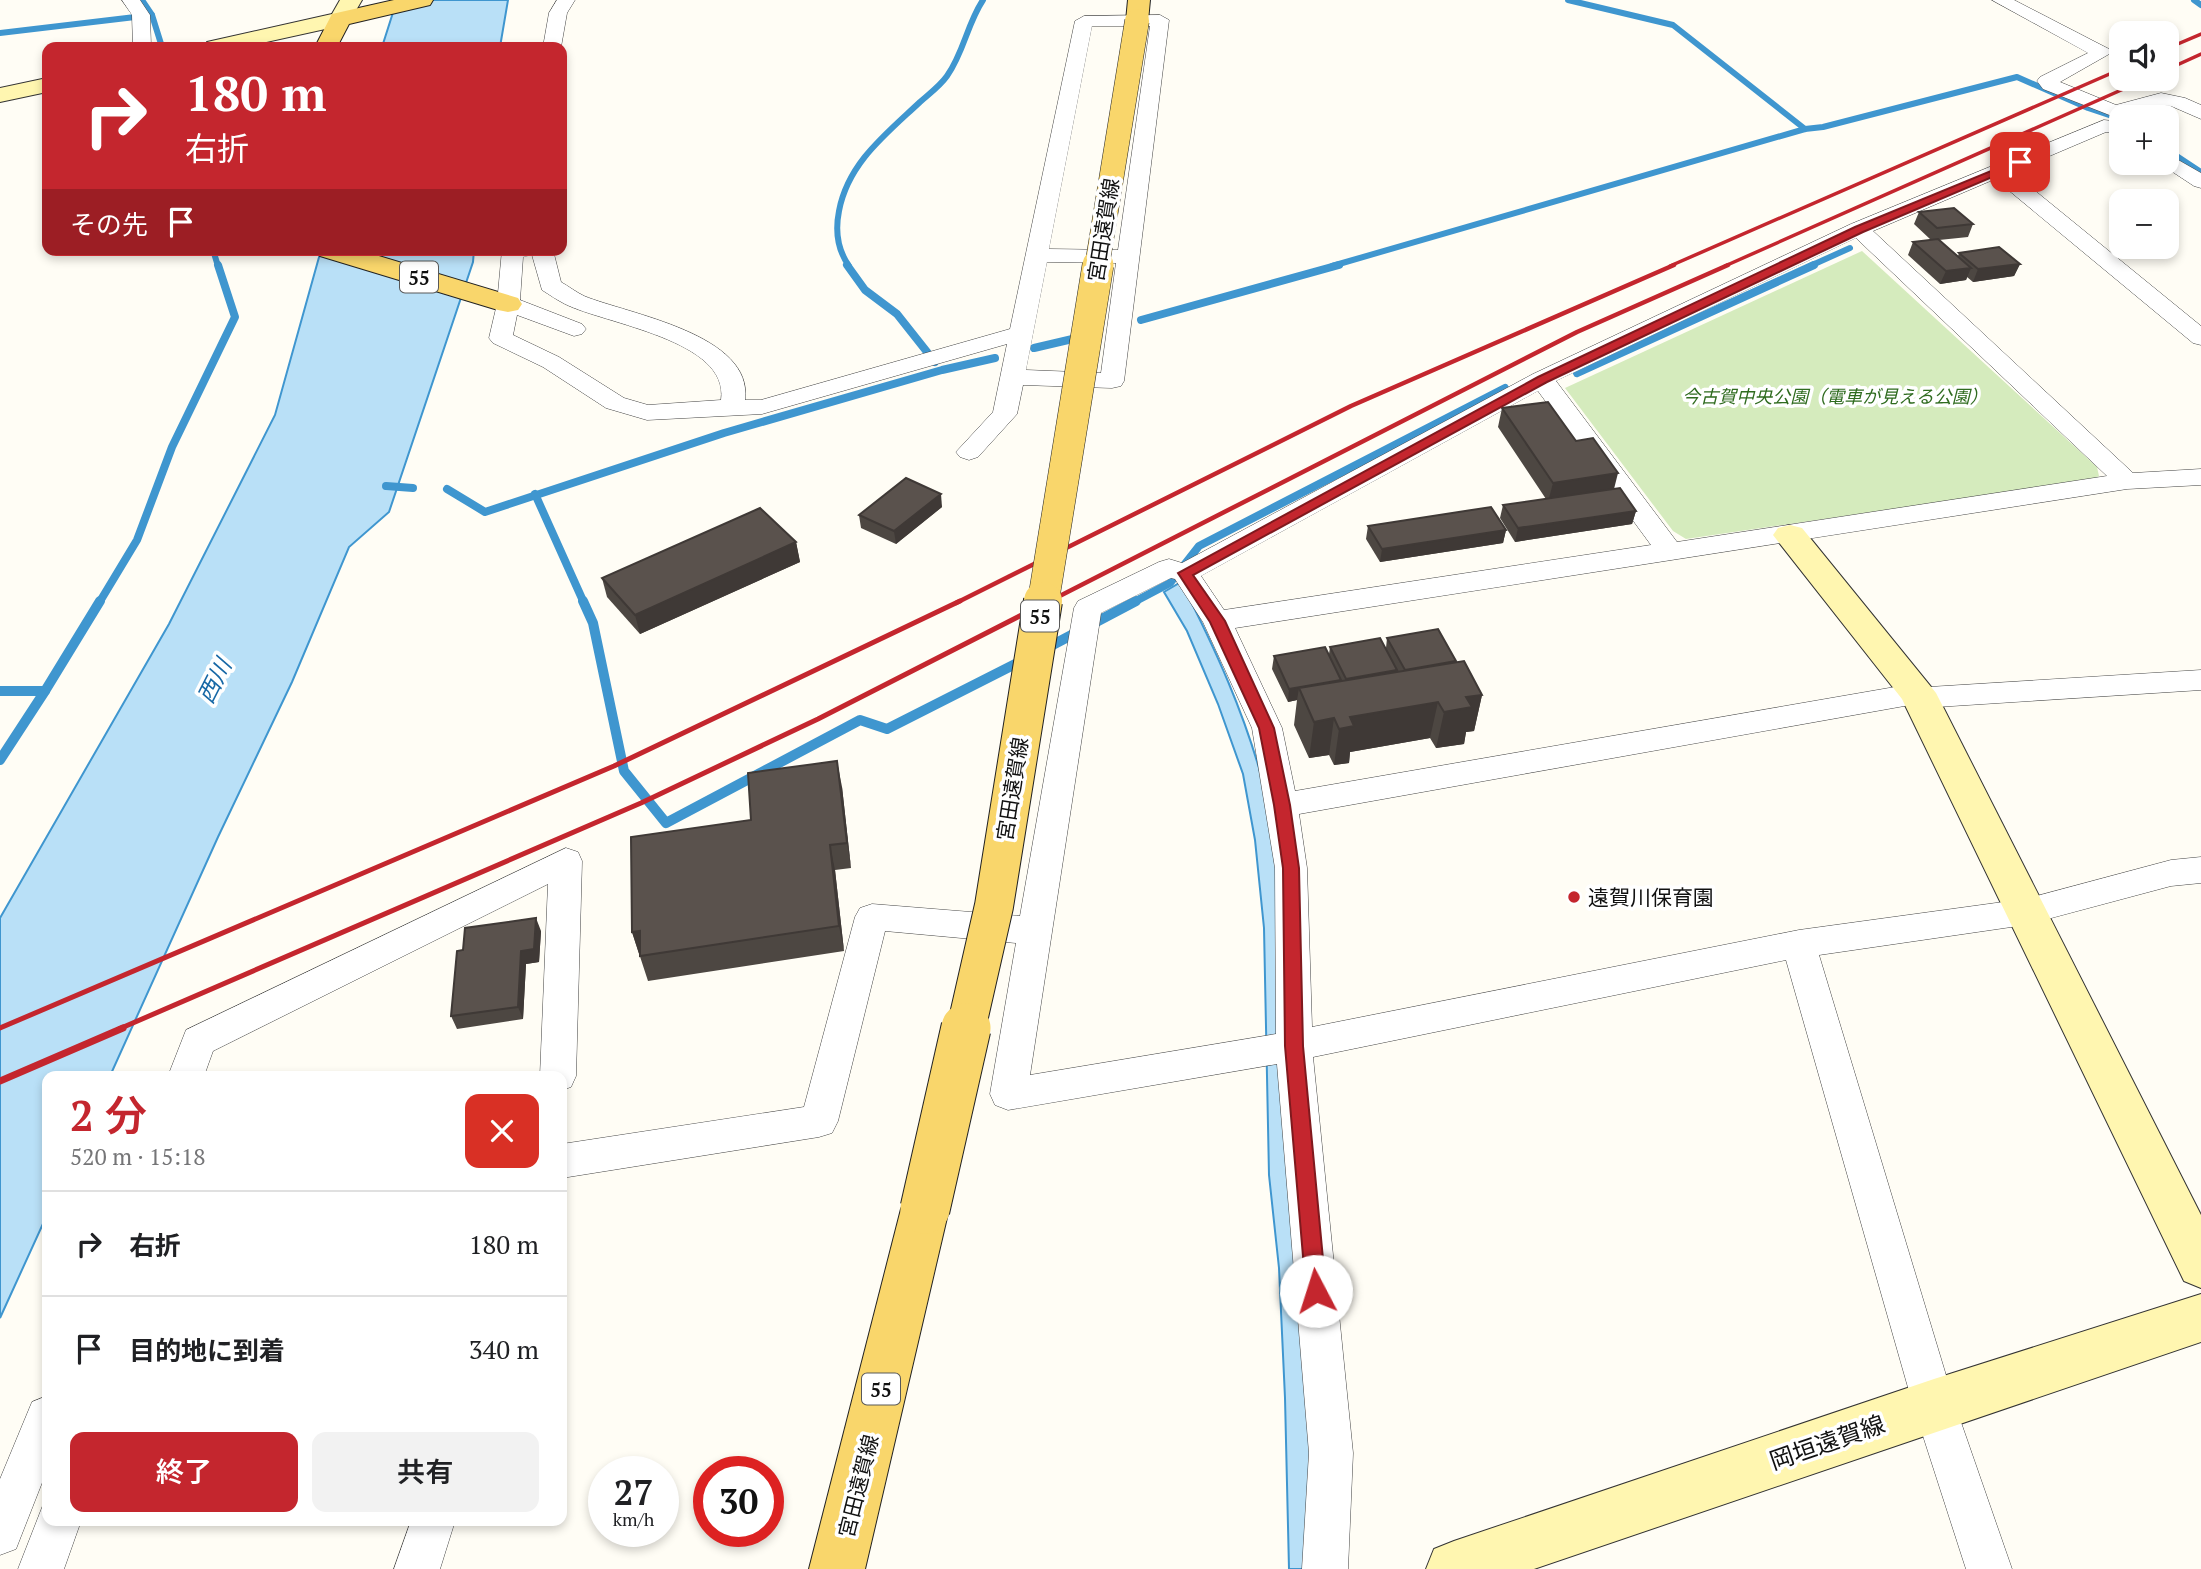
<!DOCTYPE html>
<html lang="ja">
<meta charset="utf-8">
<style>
body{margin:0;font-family:"PT Serif","Noto Sans JP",serif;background:#f2f2f2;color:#202124;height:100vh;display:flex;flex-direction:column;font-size:26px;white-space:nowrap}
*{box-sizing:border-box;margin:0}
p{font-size:23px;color:#757577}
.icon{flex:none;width:38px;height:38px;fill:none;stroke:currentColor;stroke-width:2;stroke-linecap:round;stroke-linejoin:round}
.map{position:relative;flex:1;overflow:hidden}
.sheet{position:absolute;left:42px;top:1071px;width:525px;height:455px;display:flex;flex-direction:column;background:#fff;border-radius:14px;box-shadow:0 4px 10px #0003}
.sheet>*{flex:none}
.guide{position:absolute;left:42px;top:42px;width:525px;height:214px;border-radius:14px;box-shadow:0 4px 10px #0003;background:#c4262e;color:#fff;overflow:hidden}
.fabs{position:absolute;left:2109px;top:21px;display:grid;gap:14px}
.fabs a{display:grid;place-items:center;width:70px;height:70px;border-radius:14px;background:#fff;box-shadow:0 4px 10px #0003;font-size:35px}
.speed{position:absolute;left:588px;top:1456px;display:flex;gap:14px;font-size:35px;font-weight:700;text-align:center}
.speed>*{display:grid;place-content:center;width:91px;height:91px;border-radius:50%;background:#fff;box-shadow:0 4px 10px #0003;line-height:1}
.speed small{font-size:18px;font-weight:400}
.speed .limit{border:10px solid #d22;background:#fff;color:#111}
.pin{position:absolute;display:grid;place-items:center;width:60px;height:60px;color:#fff;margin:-30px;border-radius:14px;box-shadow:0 4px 10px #0006}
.me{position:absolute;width:77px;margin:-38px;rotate:355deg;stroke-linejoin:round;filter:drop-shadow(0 0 5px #0008)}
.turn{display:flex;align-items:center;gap:24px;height:147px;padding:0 28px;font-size:32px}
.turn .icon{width:91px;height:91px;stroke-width:2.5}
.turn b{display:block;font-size:49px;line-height:60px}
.then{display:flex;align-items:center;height:66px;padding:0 28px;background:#0003;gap:14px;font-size:26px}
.round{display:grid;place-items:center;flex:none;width:74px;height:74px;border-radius:14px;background:#f2f2f2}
.head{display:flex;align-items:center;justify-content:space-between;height:119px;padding:0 28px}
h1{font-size:42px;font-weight:600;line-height:52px;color:#c4262e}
.button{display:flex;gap:14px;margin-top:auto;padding:14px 28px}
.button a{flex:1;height:80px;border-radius:14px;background:#c4262e;color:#fff;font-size:28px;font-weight:600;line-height:80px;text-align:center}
.button a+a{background:#f2f2f2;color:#202124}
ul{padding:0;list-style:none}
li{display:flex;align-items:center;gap:21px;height:105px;padding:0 28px;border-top:2px solid #e0e0e0}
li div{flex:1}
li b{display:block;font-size:26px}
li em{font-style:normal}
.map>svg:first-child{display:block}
</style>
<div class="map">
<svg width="2201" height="1569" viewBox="0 0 2201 1569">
<rect width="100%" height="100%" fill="#fffdf5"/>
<path fill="#d5ebbd" d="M1862,251L2097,467L2099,476L2092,480L1686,539L1673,531L1565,388Z"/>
<g fill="#b9e0f7" stroke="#3f96cf" stroke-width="2">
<path d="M397,0H508L500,47H382Z"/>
<path d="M321,250H474L473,262L389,512L349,547L292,682L218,837L110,1076H47V1215L0,1318V918L169,624L275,415Z"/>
<path d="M1181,582C1215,648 1245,714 1264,786C1271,814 1274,843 1279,871L1321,1569H1289L1285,1398L1279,1268L1269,1175L1264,928L1255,840L1243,774L1218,704L1187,631L1164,592Z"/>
</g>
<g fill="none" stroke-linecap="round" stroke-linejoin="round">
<g stroke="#3f96cf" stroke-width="6">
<path d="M142,0L152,15L162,47"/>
<path d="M1568,0L1673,25L1805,129"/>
<path d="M2194,0L2201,5"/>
<path d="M0,33L152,15"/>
<path d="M2166,149L2201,172"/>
<path d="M213,250L218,266"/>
<path d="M849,266C837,249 835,231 839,211C848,163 886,134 920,102C929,94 940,86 947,76C964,52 967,24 983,0"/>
<path d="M1332,266L1805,129L1823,127L2017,77L2088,108L2121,119"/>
<path d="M1810,266L1850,248"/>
</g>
<g stroke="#3f96cf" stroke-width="8">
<path d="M847,265L865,290L897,314L935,362"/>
<path d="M1141,320L1339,265"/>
<path d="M1034,348L1081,337"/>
<path d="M1577,373L1814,265"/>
<path d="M386,486L413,488"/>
<path d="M447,489L485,512L724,433L942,370L995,358"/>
<path d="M535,494L584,603"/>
<path d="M99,603L137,540L172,447L235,317L218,265"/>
<path d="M1132,603L1170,583L1199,546L1505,388"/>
</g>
<g stroke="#3f96cf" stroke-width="10">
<path d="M583,601L593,623L624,771L666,823L860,720L887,729L1025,659"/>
<path d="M1045,649L1136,601"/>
<path d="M0,691H45L100,601"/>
<path d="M0,760L45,691"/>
</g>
<defs>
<g id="street">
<path d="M122,0H140L150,15L151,47H133L132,15Z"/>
<path d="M557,0H575L567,13L561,47H543L549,13Z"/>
<path d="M1992,0H2014L2109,49L2111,53L2060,82L2116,105L2161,93L2185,98L2201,105V119L2171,106L2161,105L2119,117L2112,116L2043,89L2037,81L2040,77L2088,53Z"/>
<path d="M1160,15L1169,20L1124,381L1121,386L1112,388L1023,385L1017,414L978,457L969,460L960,457L956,452L993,412L1007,344L762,414L647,420L606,408L543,367L493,343L489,338L497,304L502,250H553L561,282C568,286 576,292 584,296C628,314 754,334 745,400H761L1010,329L1075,21L1084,16ZM1092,26H1150L1118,250L1049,249ZM532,255L542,290C550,295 557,300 565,304C605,324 730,340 721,400L648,405L624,398L559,357L513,335L517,315L574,336L582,334L586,329L582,324L520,300L523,257ZM1047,262L1116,263L1101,373L1026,370Z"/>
<path d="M2104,120L2121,122V134L2106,132L2012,172L2201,326V345L2193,343L1995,179L1873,231L2133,473L2201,469V485L2127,489L1235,628L1282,728L1295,791L1918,683L1929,687L2201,670V690L1921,708L1910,705L1299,814L1307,868L1312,1027L1799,930L2025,899L2171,860L2201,857V883L2171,886L2025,925L1819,955L1955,1405L2012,1569H1966L1913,1405L1786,960L1313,1057L1353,1453L1348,1569H1302L1309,1453L1277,1064L1008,1110L995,1105L990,1094L1016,943L885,931L838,1121L832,1133L819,1137L562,1178V1144L804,1107L855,917L860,908L872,904L1020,916L1074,608L1078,601L1159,562L1169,559L1182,563L1533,374L1851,224ZM1856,238L2107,476L1677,542L1556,381ZM1538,391L1651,545L1224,610L1201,576ZM1171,578L1175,579L1203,622L1252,728L1275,868L1276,1034L1030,1075L1101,613Z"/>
<path d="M2166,153L2201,173V188L2194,186L2159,163H2166Z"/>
<path d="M566,848L578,852L582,861L576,1076L571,1087L562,1090V1076H540L548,884L213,1051L204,1076H168L186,1030Z"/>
<path d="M47,1396V1470L16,1549L0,1555V1479L32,1402Z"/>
<path d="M47,1504V1521H81L64,1569H18L43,1505Z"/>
<path d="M411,1521H455L440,1569H394Z"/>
</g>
<g id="secondary">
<path d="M340,0H362L348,24L244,47H204L207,42L332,14Z"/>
<path d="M47,78V92L0,102V88Z"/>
<path d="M1790,525L1802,528L1936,693L2201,1215V1288L2184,1281L1902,699L1773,535L1778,528Z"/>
<path d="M2201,1294V1342L1534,1569H1426L1434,1549L1454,1541L1934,1379Z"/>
</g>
<g id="primary">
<path d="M394,0H433L430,5L349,24L337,47H315L332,14Z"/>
<path d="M1128,0H1150L1148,21L1145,26H1129L1126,21Z"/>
<path d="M317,250H359L518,298L522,304L518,310L508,312L498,310L320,256Z"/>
<path d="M925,1187L942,1194L949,1209L865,1569H809L901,1209L908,1194Z"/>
</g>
</defs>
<use href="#street" stroke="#444" stroke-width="1"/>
<use href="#secondary" stroke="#333" stroke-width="2"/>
<use href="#primary" stroke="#222" stroke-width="2"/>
<use href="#street" fill="#fff" fill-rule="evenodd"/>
<use href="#secondary" fill="#fff6b0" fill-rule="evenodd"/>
<use href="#primary" fill="#f9d66b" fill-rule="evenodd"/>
<g stroke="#c4262e" stroke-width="3.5">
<path d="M2166,49L2201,34"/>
<path d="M2166,70L2201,54"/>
<path d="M1670,266L2121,69"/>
<path d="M1725,266L2146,79"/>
</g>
<g stroke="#c4262e" stroke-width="4.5">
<path d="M956,603L1351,406L1674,265"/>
<path d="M1046,603L1577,332L1728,265"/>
</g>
<g stroke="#c4262e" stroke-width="5">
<path d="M0,1028L614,766L960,601"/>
<path d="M119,1029L641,803L818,719L1049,601"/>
</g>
<path stroke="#c4262e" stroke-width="7" d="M0,1081L123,1028"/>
<defs>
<path id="primary-bridge-far3" d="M1097,266L1137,21"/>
<path id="primary-bridge-far2" d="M1043,603L1098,265"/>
<path id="primary-bridge-far1" d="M966,1029L994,906L1043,601"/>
<path id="primary-bridge" d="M925,1209L966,1028"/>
</defs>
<use href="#primary-bridge-far3" stroke="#222" stroke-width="25" stroke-linecap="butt"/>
<use href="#primary-bridge-far2" stroke="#222" stroke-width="32" stroke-linecap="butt"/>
<use href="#primary-bridge-far1" stroke="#222" stroke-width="40" stroke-linecap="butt"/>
<use href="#primary-bridge" stroke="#222" stroke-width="51" stroke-linecap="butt"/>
<use href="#primary-bridge-far3" stroke="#f9d66b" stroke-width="24"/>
<use href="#primary-bridge-far2" stroke="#f9d66b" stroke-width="31"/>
<use href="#primary-bridge-far1" stroke="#f9d66b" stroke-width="38"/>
<use href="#primary-bridge" stroke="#f9d66b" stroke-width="49"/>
</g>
<g fill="#4d4742">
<path d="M1919,212L1973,224L1968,237L1939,240L1958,256L1959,253L2020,264L2014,276L1973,282L1967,277L1966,280L1940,284L1908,255L1913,242L1931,240L1914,224Z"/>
<path d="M1502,408L1576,441L1614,489L1636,511L1632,524L1515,542L1500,518L1503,505L1546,499L1498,427Z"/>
<path d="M942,507L896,544L861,528L859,515Z"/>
<path d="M1368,526L1506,530L1503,543L1380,562L1366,539Z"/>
<path d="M796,542L800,562L640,634L607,597L602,578Z"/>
<path d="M1387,638L1456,662L1482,695L1474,731L1466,732L1464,744L1436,748L1430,738L1350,752L1349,763L1334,765L1329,755L1309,758L1294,725L1297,700L1288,702L1272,669L1274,656L1329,654L1330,647L1386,648Z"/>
<path d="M842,787L851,868L835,870L844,951L648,981L632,932Z"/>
<path d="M541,931L539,962L526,964L523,1019L457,1029L451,1016L463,950Z"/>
</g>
<g fill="#3f3936">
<path d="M2020,264L2014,276L1973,282L1978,269Z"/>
<path d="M1971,268L1966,280L1940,284L1946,271Z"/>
<path d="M1618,473L1613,493L1548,502L1553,483Z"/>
<path d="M941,494L942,507L896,544L894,531Z"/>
<path d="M1636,511L1632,524L1515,542L1518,528Z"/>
<path d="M1506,530L1503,543L1380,562L1382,549Z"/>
<path d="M796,542L800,562L640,634L635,615Z"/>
<path d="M1397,670L1395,683L1344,693L1346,679Z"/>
<path d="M1341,680L1339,693L1299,688L1297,700L1288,702L1289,689Z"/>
<path d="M1482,695L1474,731L1466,732L1464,744L1436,748L1444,712L1466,697Z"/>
<path d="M1438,702L1430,738L1350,752L1349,763L1334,765L1339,729L1350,717Z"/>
<path d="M1334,718L1329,755L1309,758L1314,722Z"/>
<path d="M837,761L842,787L851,868L847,843Z"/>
<path d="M830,845L835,870L844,951L839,926Z"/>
<path d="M536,918L541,931L539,962L526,964L523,1019L518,1007L521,951Z"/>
<path d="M640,931V957L632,932Z"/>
</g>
<g fill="#5a524d" stroke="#3f3936" stroke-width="2">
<path d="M1954,208L1973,224L1937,228L1919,212Z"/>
<path d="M1938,239L1971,268L1946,271L1913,242Z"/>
<path d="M1999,247L2020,264L1978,269L1959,253Z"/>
<path d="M1548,402L1576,441L1593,438L1618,473L1553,483L1502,408Z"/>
<path d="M906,478L941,494L894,531L859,515Z"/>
<path d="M1620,488L1636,511L1518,528L1503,505Z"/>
<path d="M1491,507L1506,530L1382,549L1368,526Z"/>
<path d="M760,508L796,542L635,615L602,578Z"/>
<path d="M1438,629L1456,661L1405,670L1387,638Z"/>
<path d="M1380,638L1397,670L1346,679L1330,647Z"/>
<path d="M1325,647L1341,680L1289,689L1274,656Z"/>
<path d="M1464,661L1482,695L1466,697L1472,707L1444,712L1438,702L1350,717L1354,726L1339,729L1334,718L1314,722L1299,688Z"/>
<path d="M837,761L847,843L830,845L839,926L640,956V931L632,932L631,837L751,820L748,773Z"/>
<path d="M536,918L534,949L521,951L518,1007L451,1016L457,951L463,950L465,928Z"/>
</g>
<path fill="#c4262e" stroke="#7f191e" stroke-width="2" d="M2020,159L2025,162L2023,164L1863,232L1547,382L1193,575L1225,621L1274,728L1290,805L1299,868L1303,1046L1326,1291L1323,1297L1316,1300L1309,1297L1306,1291L1285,1046L1283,868L1274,805L1259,728L1210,622L1178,573L1538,377L1855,227Z"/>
<circle fill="#c4262e" stroke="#fff" stroke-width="2.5" cx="1574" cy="897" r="7"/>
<g text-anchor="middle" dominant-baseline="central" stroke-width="7" stroke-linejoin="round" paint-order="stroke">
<g font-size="18" font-style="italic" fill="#2f6b1f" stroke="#fff">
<text x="1835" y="396">今古賀中央公園（電車が見える公園）</text>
</g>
<g fill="#fff" stroke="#585858" stroke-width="2">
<rect x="400" y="261.5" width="38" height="31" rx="5"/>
<rect x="1021" y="600.5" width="38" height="31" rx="5"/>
<rect x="862" y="1373.5" width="38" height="31" rx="5"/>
</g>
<g font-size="19" font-weight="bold" fill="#111">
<text x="419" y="277">55</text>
<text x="1040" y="616">55</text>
<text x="881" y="1389">55</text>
</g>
<g font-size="21" fill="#111" stroke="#fff">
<text transform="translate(1103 230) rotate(-81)">宮田遠賀線</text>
<text transform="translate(1012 789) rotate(-81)">宮田遠賀線</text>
<text transform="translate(858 1486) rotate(-76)">宮田遠賀線</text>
</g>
<g font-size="21" fill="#111" stroke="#fff" text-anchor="start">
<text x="1588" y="897">遠賀川保育園</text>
</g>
<g font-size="23" font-style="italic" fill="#1768a6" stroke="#fff">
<text transform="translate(214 681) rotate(-63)">西川</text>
</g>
<g font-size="24" fill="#111" stroke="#fff">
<text transform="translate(1827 1442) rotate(-19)">岡垣遠賀線</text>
</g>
</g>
</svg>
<div class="fabs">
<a><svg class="icon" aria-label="sound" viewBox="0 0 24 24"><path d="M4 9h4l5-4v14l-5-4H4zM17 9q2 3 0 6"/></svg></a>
<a>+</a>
<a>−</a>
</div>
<div class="speed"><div>27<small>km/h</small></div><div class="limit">30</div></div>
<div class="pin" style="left:2020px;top:162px;background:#d93025"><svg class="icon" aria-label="arrive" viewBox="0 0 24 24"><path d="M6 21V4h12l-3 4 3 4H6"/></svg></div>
<svg class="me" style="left:1316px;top:1291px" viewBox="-20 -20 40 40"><circle r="19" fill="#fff"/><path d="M0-13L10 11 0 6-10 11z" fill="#c4262e"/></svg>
<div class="guide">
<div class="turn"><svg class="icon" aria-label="right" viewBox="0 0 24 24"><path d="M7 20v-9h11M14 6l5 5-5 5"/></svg><div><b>180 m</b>右折</div></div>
<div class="then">その先<svg class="icon" aria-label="arrive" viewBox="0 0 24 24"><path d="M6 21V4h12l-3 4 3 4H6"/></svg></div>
</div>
<section class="sheet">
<div class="head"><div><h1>2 分</h1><p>520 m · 15:18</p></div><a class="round" style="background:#d93025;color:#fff"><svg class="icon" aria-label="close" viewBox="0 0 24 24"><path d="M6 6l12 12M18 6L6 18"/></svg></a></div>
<ul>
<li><svg class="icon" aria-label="right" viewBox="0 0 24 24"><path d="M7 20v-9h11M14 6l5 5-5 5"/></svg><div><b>右折</b></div><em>180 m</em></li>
<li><svg class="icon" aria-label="arrive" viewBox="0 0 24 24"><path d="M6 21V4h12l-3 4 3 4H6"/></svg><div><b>目的地に到着</b></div><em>340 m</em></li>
</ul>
<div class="button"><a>終了</a><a>共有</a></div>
</section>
</div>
